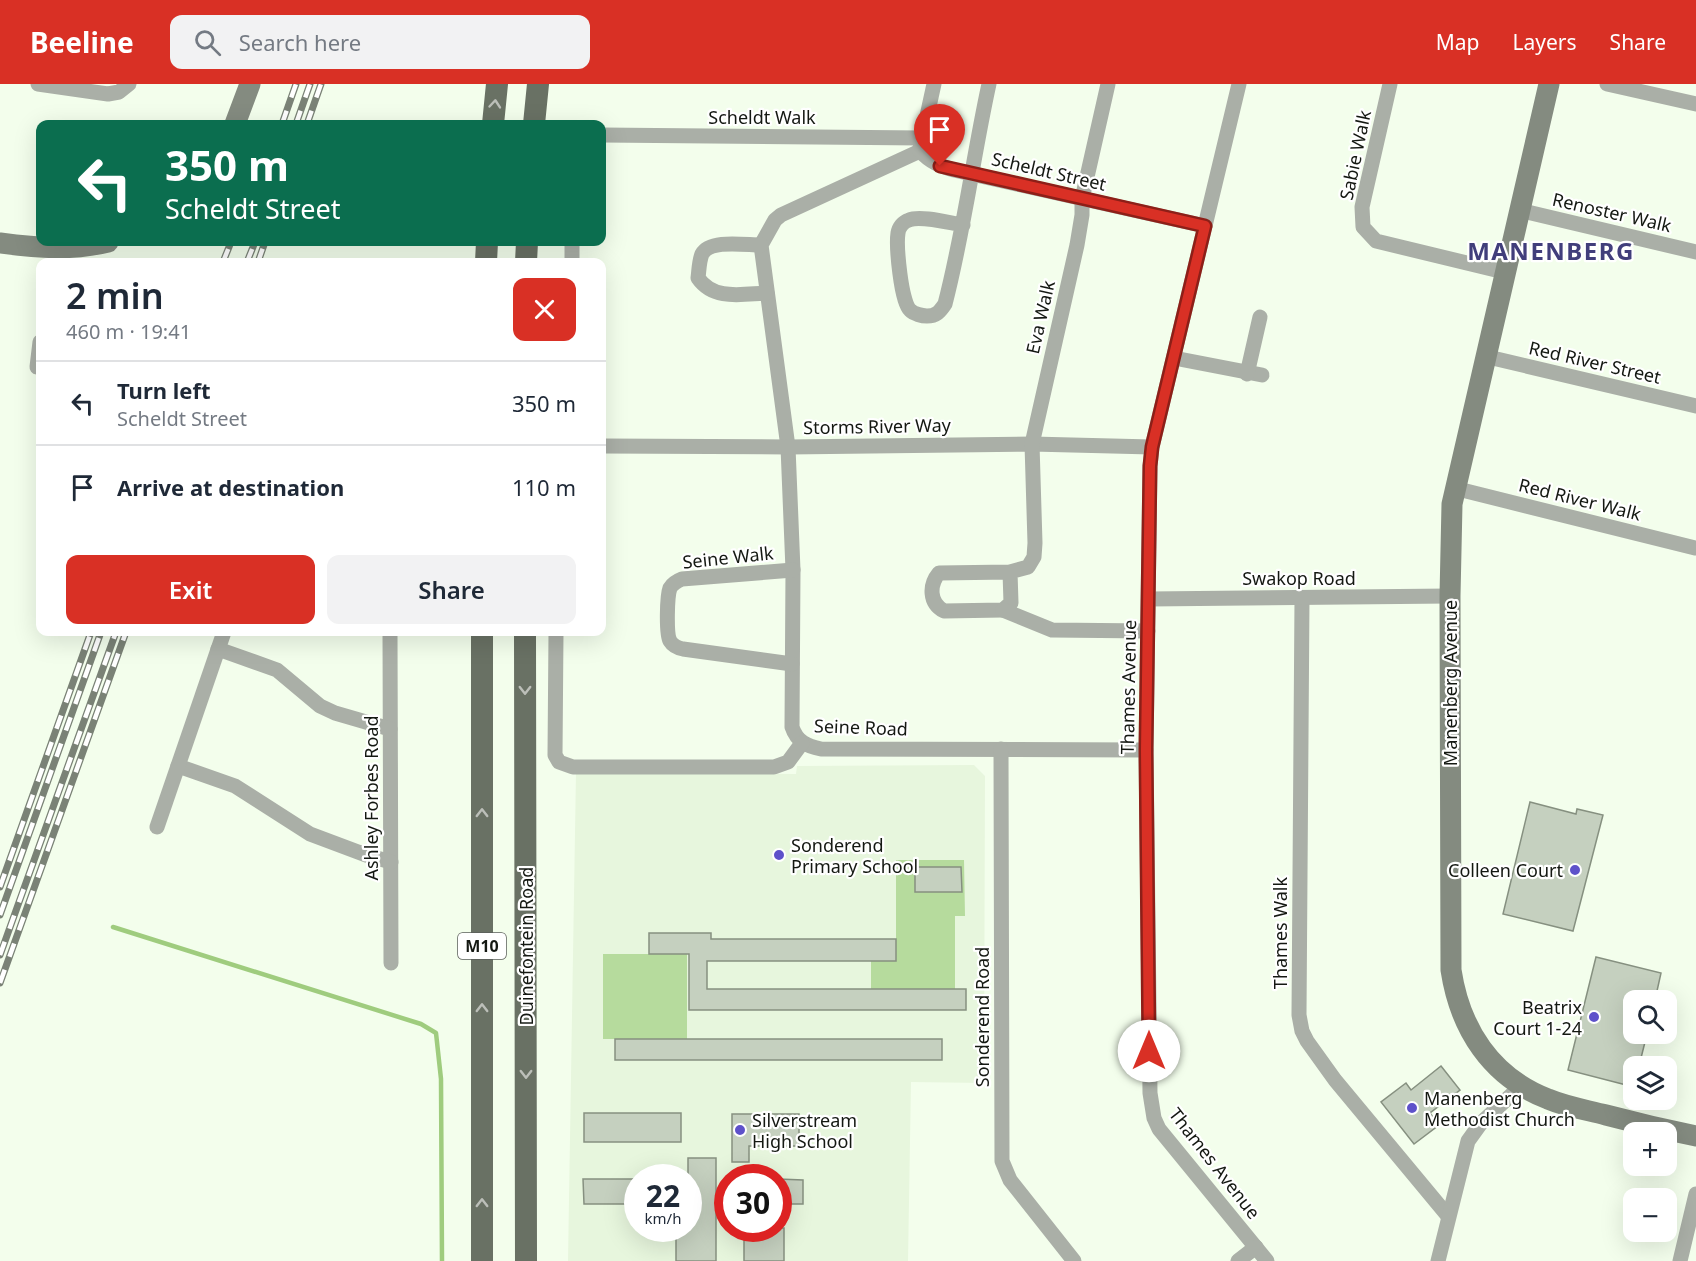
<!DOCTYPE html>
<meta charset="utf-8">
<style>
body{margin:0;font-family:"Noto Sans",sans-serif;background:#f2f2f3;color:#1f2937;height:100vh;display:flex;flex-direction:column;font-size:22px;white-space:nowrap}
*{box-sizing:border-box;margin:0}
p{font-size:20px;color:#747a83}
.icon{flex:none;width:33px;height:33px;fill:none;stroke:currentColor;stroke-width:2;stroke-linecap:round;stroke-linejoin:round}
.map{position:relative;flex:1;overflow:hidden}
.panel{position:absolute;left:36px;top:174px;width:570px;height:378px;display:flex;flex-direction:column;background:#fff;border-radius:12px;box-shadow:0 6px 24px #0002}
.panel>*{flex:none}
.banner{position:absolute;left:36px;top:36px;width:570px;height:126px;border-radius:12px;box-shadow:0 6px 24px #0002;background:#0b6e4f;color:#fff;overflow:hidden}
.tools{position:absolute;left:1623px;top:906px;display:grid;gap:12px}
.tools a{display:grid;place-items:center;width:54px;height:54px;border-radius:12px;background:#fff;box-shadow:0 6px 24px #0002;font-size:30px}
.speed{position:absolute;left:624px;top:1080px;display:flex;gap:12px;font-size:30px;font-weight:700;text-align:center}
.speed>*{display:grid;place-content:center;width:78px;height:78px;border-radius:50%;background:#fff;box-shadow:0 6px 24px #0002;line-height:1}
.speed small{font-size:15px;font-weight:400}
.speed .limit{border:9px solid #d22;background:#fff;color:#111}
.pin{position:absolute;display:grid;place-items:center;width:51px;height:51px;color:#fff;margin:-62px -26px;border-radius:50% 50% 50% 0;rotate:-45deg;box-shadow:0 0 6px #0007}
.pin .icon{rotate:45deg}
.me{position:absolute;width:66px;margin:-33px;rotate:0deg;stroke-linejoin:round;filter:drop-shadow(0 0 4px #0008)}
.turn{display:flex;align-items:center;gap:21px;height:126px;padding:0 30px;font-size:27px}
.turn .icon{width:78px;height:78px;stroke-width:2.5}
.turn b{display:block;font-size:42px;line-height:51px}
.round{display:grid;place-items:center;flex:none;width:63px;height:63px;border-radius:12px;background:#f2f2f3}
.summary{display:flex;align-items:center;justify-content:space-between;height:102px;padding:0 30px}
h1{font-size:36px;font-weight:600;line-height:45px}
.button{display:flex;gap:12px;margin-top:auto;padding:12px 30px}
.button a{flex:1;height:69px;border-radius:12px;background:#d93025;color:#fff;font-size:24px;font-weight:600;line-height:69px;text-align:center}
.button a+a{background:#f2f2f3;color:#1f2937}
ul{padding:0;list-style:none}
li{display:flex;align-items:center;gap:18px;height:84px;padding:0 30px;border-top:2px solid #e0e1e3}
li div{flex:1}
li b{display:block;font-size:22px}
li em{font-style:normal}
header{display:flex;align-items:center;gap:36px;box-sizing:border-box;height:84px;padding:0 30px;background:#d93025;color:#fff}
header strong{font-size:28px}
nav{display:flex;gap:33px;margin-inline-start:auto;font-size:21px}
.search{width:420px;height:54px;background:#f2f2f3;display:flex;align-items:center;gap:15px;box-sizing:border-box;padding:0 21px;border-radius:12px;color:#747a83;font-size:22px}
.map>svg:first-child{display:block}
</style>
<header>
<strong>Beeline</strong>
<div class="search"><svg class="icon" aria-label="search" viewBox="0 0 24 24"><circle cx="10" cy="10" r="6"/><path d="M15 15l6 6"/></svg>Search here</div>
<nav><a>Map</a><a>Layers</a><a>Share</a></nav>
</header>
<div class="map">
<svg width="1696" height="1177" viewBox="0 0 1696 1177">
<rect width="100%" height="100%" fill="#f3feec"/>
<path fill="#e7f6dd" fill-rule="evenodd" d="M974,681L985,692L984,999L911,998L908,1177H568L576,688L796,690L797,682ZM638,1094H688V1144H638ZM728,1094H778V1144H728Z"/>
<g fill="#b6db9d" fill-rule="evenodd">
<path d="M896,776H964L965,832H955V905H871V877L896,876ZM961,783V808H916V783Z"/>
<rect x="603" y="870" width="84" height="85"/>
</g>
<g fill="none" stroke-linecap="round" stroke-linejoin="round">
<path stroke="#9fcc7e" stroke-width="4.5" d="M113,843L421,940L436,949L441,995L442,1177"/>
</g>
<g fill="#c5d0bf" stroke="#869080" stroke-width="1.5">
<path d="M1530,718L1576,730L1577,725L1603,731L1573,847L1503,830Z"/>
<path d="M915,783H961L962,808H915Z"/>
<path d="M649,849H711V855H896V877H707V905H966V926H689V870H649Z"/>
<path d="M1596,873L1661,889L1655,916H1634V950H1647L1639,982H1634V1003L1568,986Z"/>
<rect x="615" y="955" width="327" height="21"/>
<path d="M1441,982L1460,1006L1430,1029L1439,1041L1414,1060L1381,1018L1406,999L1411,1006Z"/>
<rect x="584" y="1029" width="97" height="29"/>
<path d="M732,1030H799V1062H749V1078H732Z"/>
<path d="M688,1074H716V1177H676V1144H688Z"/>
<path d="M583,1095H638V1120H584Z"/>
<path d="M778,1095L803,1096V1120H778Z"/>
<rect x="744" y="1144" width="40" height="33"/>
</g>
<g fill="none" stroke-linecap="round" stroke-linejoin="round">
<g stroke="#aaafa7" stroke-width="15">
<path d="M38,0L108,10L119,8L129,0"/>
<path d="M1239,0L1152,363L1150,382L1146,666L1150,1009L1154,1034L1159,1045L1267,1177"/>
<path d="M1390,0L1362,123L1363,143L1376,157L1504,188"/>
<path d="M1607,0L1696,20"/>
<path d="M602,51L922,54"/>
<path d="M920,64L934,0"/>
<path d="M920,67L781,131L775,136L761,161L788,363L793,486L792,643C797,658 807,662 821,665L1146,666"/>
<path d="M920,67C930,78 940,82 954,86L1205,142"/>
<path d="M1519,126L1696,168"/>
<path d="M963,141C950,139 920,131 909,136C903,138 899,143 898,149C896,162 901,218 910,226C914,230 922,232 927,232C937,232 940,227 945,220C964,147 973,73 989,0"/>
<path d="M572,158V178"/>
<path d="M761,161C745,161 710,155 702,170C699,177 699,187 698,194C714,217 742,210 767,209"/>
<path d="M1484,272L1696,322"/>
<path d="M1174,274L1262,291"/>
<path d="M37,283L40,258"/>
<path d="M1247,290L1260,233"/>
<path d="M602,362L788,363L1032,360L1152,363"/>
<path d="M1454,404L1695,464"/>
<path d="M1010,488L1011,519L1003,526L944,527C929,519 929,501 939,489L1010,488L1028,483L1034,473L1035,459L1032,360L1077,161L1082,131V115L1108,0"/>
<path d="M1302,514L1299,931L1302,947L1307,957L1335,996L1448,1132"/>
<path d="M1149,515L1450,512"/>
<path d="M1003,526L1052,546L1148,547"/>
<path d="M390,548L391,879"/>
<path d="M556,548L555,671L559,678L573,683H774L788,678L802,659"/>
<path d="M218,565L277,586L320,622L335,629L390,645"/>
<path d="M792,580L683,565C678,564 673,562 670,557C666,550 667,512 670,504C673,499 677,497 682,495L793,486"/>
<path d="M1001,665L1002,1077L1010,1096L1074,1177"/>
<path d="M178,682L235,702L310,750L366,771L391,778"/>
<path d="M157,743L224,548"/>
<path d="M1238,1177L1256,1163"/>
<path d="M1438,1177L1468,1057L1481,1039L1521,1002"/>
<path d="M1680,1177L1696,1110"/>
</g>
<g stroke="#848b80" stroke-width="21">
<path d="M1549,0L1452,420L1450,512L1451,886C1460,945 1491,993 1548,1015C1567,1023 1587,1026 1606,1031C1636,1039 1666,1046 1696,1052"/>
<path d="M235,40L250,0"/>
<path d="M0,159C37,164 72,167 108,158"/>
</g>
<g stroke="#697164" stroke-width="22">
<path d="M493,40L497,0"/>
<path d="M534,40L538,0"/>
<path d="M486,178L487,158"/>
<path d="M526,178L527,158"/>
<path d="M525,548L526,1177"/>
<path d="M482,1177V548"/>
</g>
<defs>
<g id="rail">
<path d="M282,40L296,0"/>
<path d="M296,40L310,0"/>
<path d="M307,40L321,0"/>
<path d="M223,178L231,158"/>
<path d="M247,178L255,158"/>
<path d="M258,178L265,158"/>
<path d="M0,803L91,548"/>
<path d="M0,831L101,548"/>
<path d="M0,871L116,548"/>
<path d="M0,899L126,548"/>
</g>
</defs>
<use href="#rail" stroke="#7a8276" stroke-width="7"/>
<use href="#rail" stroke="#fff" stroke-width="4.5" stroke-dasharray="14" stroke-linecap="butt"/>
</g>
<defs><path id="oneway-chevron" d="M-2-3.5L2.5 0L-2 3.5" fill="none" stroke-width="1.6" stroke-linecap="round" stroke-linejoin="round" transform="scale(1.5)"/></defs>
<g stroke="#bcbfb9">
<use href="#oneway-chevron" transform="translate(495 20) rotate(-85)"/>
<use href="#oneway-chevron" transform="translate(525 606) rotate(90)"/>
<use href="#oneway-chevron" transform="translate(482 729) rotate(-90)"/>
<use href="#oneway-chevron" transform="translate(482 924) rotate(-90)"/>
<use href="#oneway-chevron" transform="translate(526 990) rotate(90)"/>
<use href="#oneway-chevron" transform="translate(482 1119) rotate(-90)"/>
</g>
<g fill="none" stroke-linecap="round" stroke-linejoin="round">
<defs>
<path id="route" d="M940,82L1205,142L1152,363L1150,382L1146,666L1149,967"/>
</defs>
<use href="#route" stroke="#8d1f18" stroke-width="15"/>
<use href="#route" stroke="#d93025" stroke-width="10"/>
</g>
<g fill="#5e51ca" stroke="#fff" stroke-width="2">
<circle cx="779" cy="771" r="6"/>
<circle cx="1575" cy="786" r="6"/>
<circle cx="1594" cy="933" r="6"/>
<circle cx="1412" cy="1024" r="6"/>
<circle cx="740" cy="1046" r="6"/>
</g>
<g text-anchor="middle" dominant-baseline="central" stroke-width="4.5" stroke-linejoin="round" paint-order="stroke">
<rect fill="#fff" stroke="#5a5d59" stroke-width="1.5" x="458" y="849" width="48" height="26" rx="4.5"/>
<g font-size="16" font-weight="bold" fill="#141812">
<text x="482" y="862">M10</text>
</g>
<g font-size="18" fill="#141812" stroke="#fff">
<text x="762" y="33">Scheldt Walk</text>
<text transform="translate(1355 71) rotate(-78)">Sabie Walk</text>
<text transform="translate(1049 87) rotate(13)">Scheldt Street</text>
<text transform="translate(1612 128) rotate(13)">Renoster Walk</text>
<text transform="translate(1040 233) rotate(-77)">Eva Walk</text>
<text transform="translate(1595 278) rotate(13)">Red River Street</text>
<text transform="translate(877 342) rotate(-1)">Storms River Way</text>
<text transform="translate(1580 415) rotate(14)">Red River Walk</text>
<text transform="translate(728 473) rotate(-6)">Seine Walk</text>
<text x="1299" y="494">Swakop Road</text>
<text transform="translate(1450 599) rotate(-90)">Manenberg Avenue</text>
<text transform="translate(1128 603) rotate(-89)">Thames Avenue</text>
<text transform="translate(861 643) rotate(2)">Seine Road</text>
<text transform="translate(371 714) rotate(-90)">Ashley Forbes Road</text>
<text transform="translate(1280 849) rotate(-90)">Thames Walk</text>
<text transform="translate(526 862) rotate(-90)">Duinefontein Road</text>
<text transform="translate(982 933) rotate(-90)">Sonderend Road</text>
<text transform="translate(1215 1079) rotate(52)">Thames Avenue</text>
</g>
<g font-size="18" fill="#141812" stroke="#fff" text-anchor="start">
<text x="791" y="761">Sonderend<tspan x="791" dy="21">Primary School</tspan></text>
<text x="1563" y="786" text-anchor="end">Colleen Court</text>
<text x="1582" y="923" text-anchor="end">Beatrix<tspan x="1582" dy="21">Court 1-24</tspan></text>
<text x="1424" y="1014">Manenberg<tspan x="1424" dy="21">Methodist Church</tspan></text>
<text x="752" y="1036">Silverstream<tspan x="752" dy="21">High School</tspan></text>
</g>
<g font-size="24" font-weight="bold" letter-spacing="1.5" fill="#413e7b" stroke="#fff">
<text x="1551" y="166">MANENBERG</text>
</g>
</g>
</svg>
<div class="tools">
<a><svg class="icon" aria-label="search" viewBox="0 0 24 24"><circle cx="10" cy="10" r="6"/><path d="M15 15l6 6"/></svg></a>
<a><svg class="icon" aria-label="layers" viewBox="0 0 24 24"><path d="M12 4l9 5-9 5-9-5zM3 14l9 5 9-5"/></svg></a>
<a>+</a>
<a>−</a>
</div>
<div class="speed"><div>22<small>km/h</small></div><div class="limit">30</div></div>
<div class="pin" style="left:940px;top:82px;background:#d93025"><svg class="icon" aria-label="arrive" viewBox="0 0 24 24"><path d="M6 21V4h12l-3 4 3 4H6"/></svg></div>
<svg class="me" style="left:1149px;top:967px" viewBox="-20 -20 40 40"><circle r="19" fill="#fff"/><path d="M0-13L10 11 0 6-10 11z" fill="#d93025"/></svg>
<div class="banner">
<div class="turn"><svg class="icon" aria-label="left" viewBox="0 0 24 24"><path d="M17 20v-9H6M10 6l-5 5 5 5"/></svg><div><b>350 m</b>Scheldt Street</div></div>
</div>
<section class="panel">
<div class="summary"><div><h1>2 min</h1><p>460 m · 19:41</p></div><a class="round" style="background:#d93025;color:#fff"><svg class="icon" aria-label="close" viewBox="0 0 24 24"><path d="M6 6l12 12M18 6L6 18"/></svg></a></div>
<ul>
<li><svg class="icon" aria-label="left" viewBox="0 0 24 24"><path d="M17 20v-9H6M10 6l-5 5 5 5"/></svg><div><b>Turn left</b><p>Scheldt Street</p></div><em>350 m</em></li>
<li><svg class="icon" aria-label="arrive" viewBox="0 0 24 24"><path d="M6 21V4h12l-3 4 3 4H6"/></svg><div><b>Arrive at destination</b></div><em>110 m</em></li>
</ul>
<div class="button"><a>Exit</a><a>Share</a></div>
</section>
</div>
